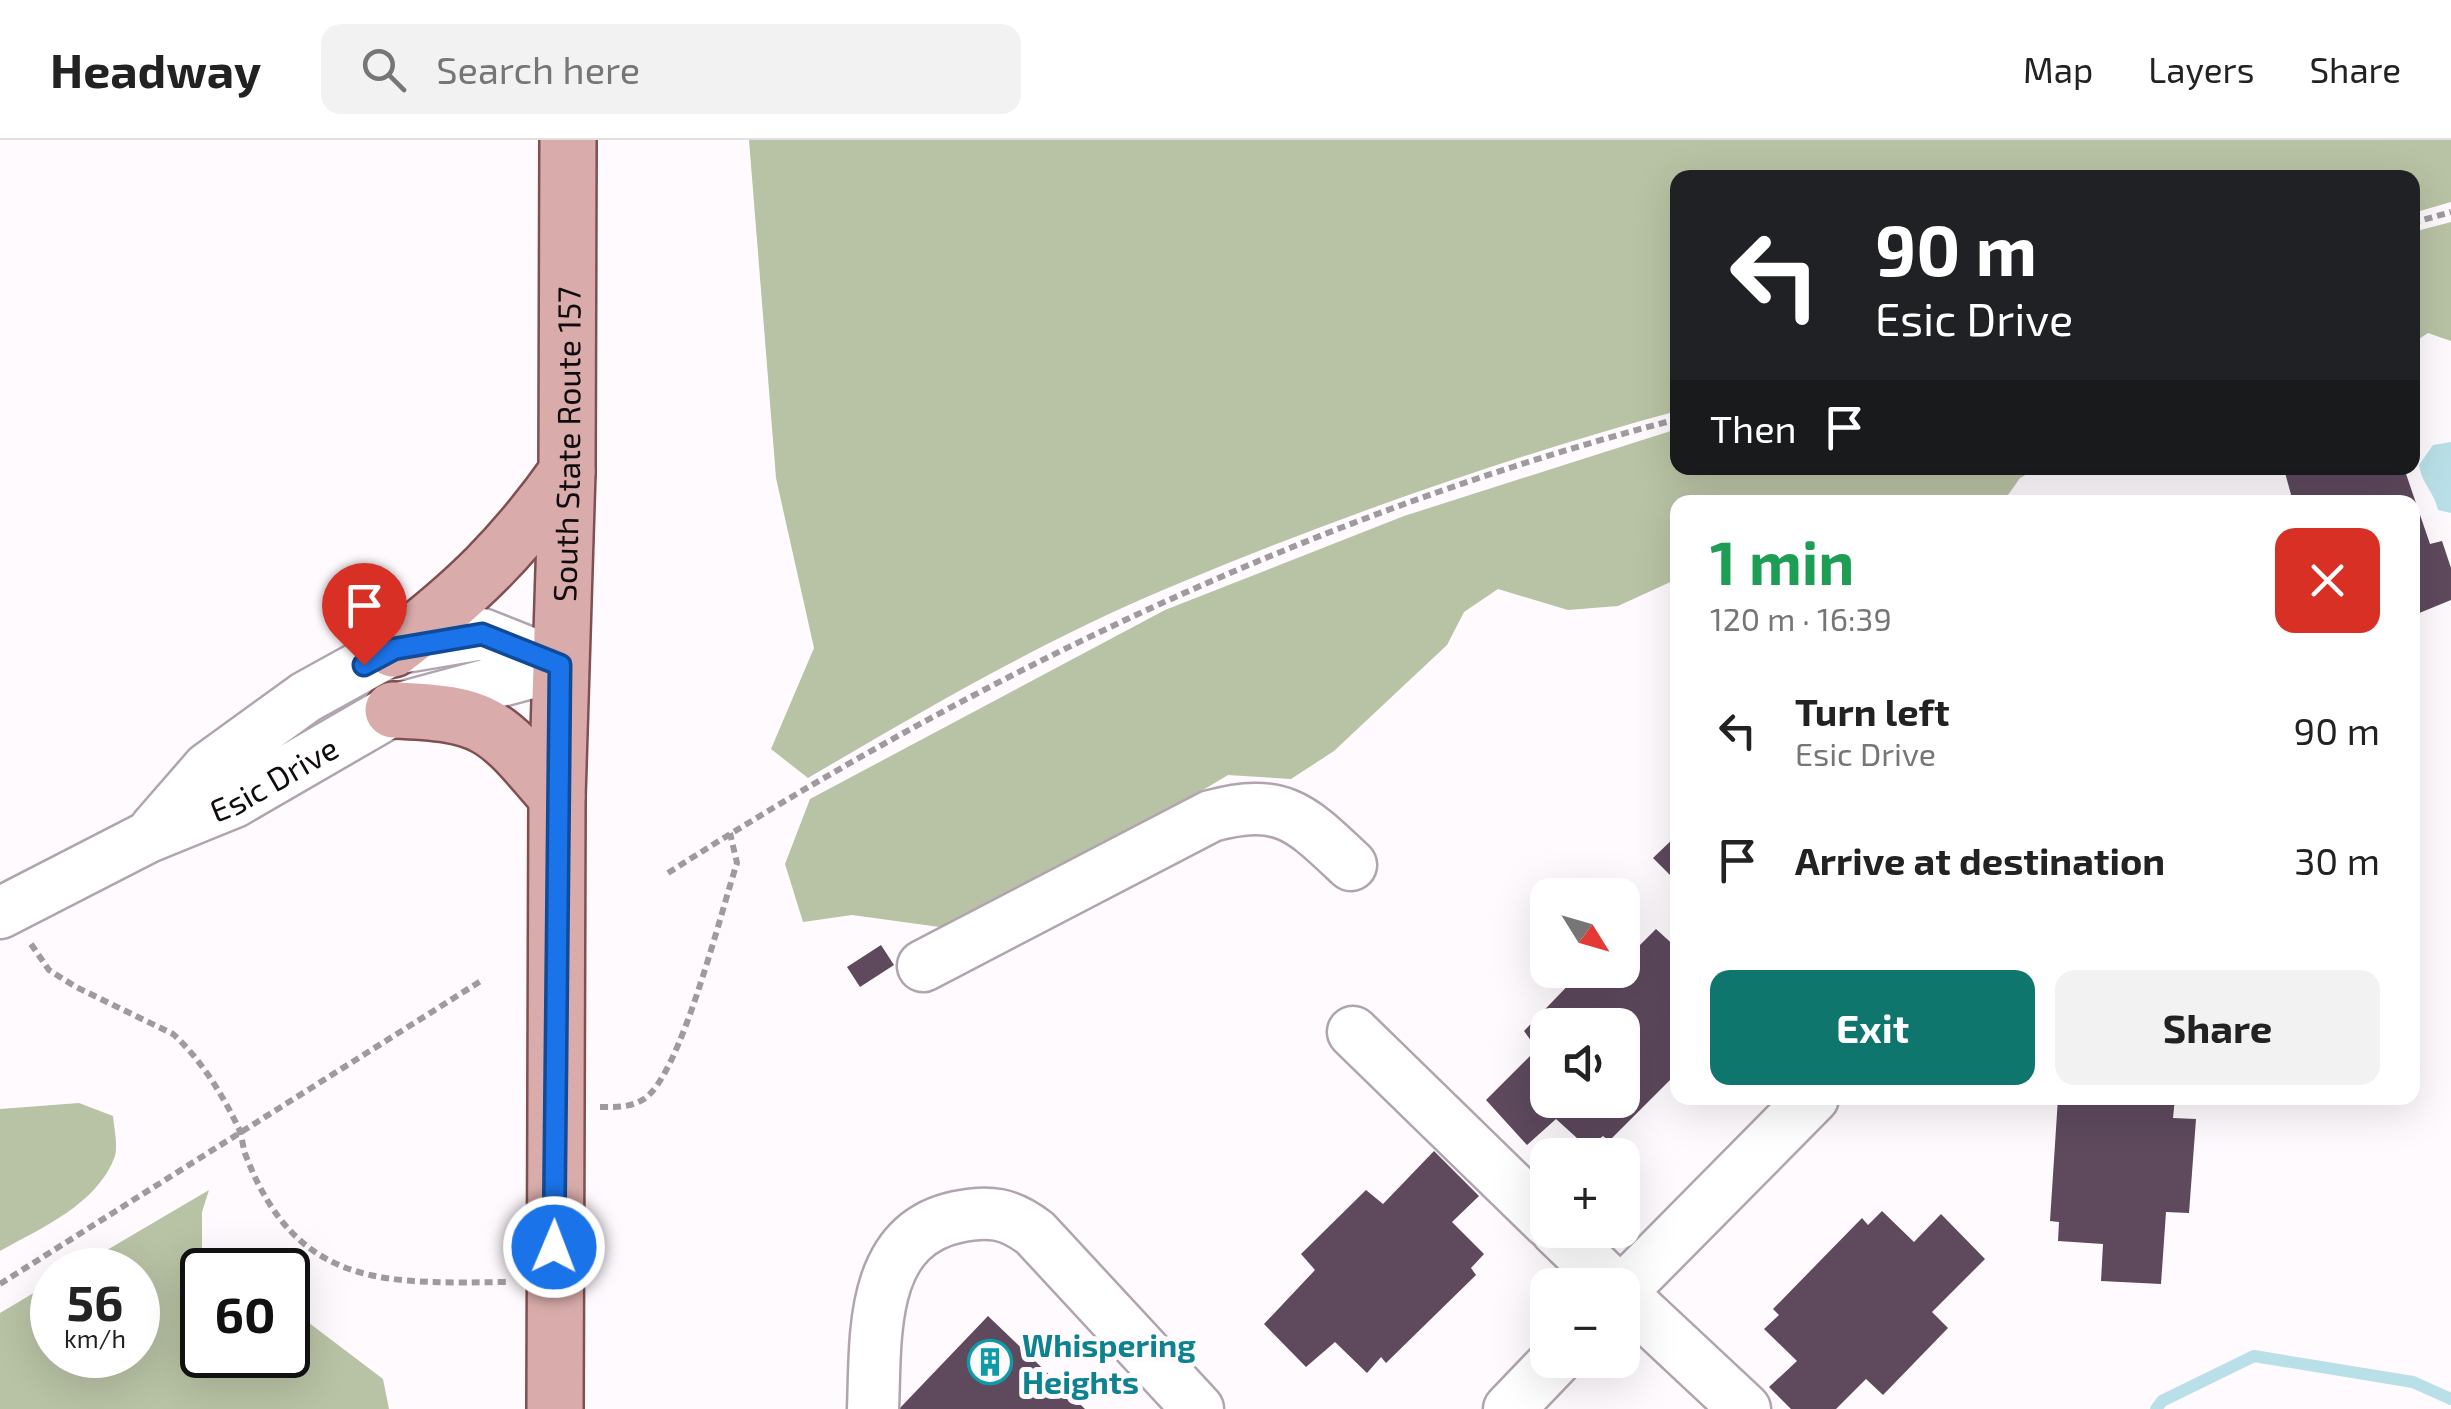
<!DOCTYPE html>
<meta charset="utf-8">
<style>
body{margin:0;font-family:"Exo 2",sans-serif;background:#f2f2f2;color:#222;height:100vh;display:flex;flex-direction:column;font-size:38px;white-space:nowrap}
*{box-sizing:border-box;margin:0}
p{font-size:32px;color:#767676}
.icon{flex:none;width:55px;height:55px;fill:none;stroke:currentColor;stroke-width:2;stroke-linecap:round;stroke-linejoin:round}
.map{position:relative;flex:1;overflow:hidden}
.panel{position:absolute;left:1670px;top:355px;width:750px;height:610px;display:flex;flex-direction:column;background:#fff;border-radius:20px;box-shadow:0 10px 40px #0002}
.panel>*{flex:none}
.guide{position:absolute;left:1670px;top:30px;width:750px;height:305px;border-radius:20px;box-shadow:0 10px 40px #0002;background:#202124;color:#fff;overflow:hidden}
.needle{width:65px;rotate:127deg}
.tools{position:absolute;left:1530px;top:738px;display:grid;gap:20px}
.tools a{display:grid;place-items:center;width:110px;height:110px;border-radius:20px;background:#fff;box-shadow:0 10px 40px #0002;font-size:50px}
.speed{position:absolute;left:30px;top:1108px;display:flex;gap:20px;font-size:50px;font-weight:700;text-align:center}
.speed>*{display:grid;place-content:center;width:130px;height:130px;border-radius:50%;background:#fff;box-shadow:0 10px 40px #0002;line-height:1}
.speed small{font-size:25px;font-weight:400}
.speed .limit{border:5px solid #111;border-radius:15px;background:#fff;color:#111}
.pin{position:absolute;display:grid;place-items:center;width:85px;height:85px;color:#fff;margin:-102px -42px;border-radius:50% 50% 50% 0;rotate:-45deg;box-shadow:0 0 10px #0007}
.pin .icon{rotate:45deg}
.me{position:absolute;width:110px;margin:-55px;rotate:1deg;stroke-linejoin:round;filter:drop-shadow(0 0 8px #0008)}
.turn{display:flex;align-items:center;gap:35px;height:210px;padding:0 40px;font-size:45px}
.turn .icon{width:130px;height:130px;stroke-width:2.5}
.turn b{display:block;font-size:70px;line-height:85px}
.then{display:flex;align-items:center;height:95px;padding:0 40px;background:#0003;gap:20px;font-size:38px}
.round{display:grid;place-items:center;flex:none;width:105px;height:105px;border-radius:20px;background:#f2f2f2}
.headline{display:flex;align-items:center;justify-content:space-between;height:170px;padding:0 40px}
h1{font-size:60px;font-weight:700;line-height:75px;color:#1e9e55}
.action{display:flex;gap:20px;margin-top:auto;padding:20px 40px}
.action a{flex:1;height:115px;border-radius:20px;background:#0f766e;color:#fff;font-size:40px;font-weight:700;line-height:115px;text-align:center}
.action a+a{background:#f2f2f2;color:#222}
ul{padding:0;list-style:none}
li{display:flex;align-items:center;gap:30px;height:130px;padding:0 40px}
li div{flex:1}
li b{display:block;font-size:38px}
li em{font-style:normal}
header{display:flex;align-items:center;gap:60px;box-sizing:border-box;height:140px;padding:0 50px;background:#fff;border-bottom:2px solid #e0e0e0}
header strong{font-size:48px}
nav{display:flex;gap:55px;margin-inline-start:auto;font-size:35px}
.search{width:700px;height:90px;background:#f2f2f2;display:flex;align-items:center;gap:25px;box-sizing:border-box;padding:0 35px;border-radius:20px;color:#767676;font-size:38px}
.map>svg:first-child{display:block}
</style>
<header>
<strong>Headway</strong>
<div class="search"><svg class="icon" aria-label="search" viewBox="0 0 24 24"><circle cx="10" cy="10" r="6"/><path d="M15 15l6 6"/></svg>Search here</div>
<nav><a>Map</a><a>Layers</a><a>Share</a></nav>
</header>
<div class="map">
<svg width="2451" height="1269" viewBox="0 0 2451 1269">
<rect width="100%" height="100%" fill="#fffafe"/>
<g fill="#b8c2a4">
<path d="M749,0H2451V62L2413,73L2412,38H1678L1677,271C1503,318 1330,380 1163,450C1040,502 922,571 808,638L771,609L814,508L776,338Z"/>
<path d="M2451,82V201L2428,193L2413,203V92Z"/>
<path d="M1677,289L1678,328H2038L2020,338L2003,362H1678L1677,439L1618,466L1568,470L1498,449L1464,472L1447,505L1334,611L1291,639L1228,635L1001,771L947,788L852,775L803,782L785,724L810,659L1165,470L1404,376Z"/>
<path d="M79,963L113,976C114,988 118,1005 115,1016C98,1064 41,1088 0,1111V969Z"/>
<path d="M209,1050L202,1072V1215H288V1167L383,1239L389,1269H0V1173L52,1142V1215H138V1130H73Z"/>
</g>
<path fill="#b9e0e8" d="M2451,302V373L2438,370C2434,352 2422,344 2419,325L2433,305Z"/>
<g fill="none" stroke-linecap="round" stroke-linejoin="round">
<path stroke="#b9e0e8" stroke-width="12" d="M2156,1269L2162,1261L2254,1216L2413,1242L2451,1259"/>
</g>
<g fill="#5e495d" fill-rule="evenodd">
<path d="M2289,328H2404L2430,404L2442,401L2451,428V460L2412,476V362H2293L2284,329Z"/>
<path d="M1678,694V743L1653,718Z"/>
<path d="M1656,789L1678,809V855L1673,859L1678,864V932L1609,1001L1603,996L1588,1008L1556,979L1527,1005L1486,960L1537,909L1524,891L1583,830H1592L1604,842L1616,830H1622V823ZM1548,885H1622V960H1548Z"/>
<path d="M881,805L894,825L860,847L847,827Z"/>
<path d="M2058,958H2175L2173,978L2196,979L2189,1073L2166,1072L2161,1144L2101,1141L2103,1104L2058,1101L2059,1082L2050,1081Z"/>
<path d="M1434,1011L1479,1056L1452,1082L1484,1114L1471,1128L1476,1135L1386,1223L1381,1217L1367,1233L1335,1202L1306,1227L1264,1184L1315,1130L1301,1114L1366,1050L1383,1064Z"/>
<path d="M1882,1071L1914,1102L1941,1074L1985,1119L1932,1172L1948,1188L1883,1255L1866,1239L1836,1269H1791L1769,1247L1797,1221L1764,1189L1779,1175L1773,1169L1862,1078L1868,1085Z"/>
<path d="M988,1176L1085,1269H899Z"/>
</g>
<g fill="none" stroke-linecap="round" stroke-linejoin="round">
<defs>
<g id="minor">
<path d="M155,689L208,628L306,557L393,509L482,494L560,525"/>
<path id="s1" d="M0,773L148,697L234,662L393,570L560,525"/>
<path d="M923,826L1211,676C1283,657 1301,678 1351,725"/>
<path d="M1353,892L1548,1082"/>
<path d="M1556,1090L1613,1145"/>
<path d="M1622,1151L1813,958"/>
<path d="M1622,1154L1745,1269"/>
<path d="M873,1269C876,1198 868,1096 957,1077C989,1070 1009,1073 1035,1093L1198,1269"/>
<path d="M1509,1269L1556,1220"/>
</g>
<g id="major">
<path d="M393,509C466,454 514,407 567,332"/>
<path d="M393,570C490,573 496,586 557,657"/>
<path id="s2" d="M555,1269L557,657L567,332L568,0"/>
</g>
</defs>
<use href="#minor" stroke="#b0a5af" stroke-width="55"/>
<use href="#major" stroke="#814f50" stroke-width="60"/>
<g stroke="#9f9a9e" stroke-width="6" stroke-dasharray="8 5" stroke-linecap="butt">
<path d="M2412,83L2451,72"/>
<path d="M668,733C980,534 1318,372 1678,279"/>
<path d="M31,804L49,830L76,847L173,894C199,917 223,955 238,987C243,996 242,1007 246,1016C298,1151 389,1143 510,1142"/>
<path d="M600,967C616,967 630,968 644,959C681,935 721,771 737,723L730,693"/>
<path d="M0,1144L484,839"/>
</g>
<use href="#minor" stroke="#fff" stroke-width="50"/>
<use href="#major" stroke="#d9acab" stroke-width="55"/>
</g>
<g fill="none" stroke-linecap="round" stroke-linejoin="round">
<defs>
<path id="route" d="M364,525L394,509L482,494L560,525L554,1107"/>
</defs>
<use href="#route" stroke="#114b97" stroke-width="25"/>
<use href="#route" stroke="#1a73e8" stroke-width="18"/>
</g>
<defs>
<symbol id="building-ring" viewBox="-11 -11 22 22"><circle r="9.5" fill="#fffafe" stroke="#0f9aa8" stroke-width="1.5"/><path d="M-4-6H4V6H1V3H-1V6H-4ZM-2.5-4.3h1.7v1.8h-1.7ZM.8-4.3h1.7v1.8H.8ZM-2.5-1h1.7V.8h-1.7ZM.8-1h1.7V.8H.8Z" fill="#0f9aa8"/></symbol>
</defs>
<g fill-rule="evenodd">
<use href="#building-ring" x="965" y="1197" width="50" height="50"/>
</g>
<g text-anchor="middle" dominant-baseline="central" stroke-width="10" stroke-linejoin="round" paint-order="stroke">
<g font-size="32" fill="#0f0b0e" stroke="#fffafe">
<text stroke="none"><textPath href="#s2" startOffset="965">South State Route 157</textPath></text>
<text stroke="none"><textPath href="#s1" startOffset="305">Esic Drive</textPath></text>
</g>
<g font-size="32" font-weight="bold" fill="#0d838f" stroke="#fffafe" text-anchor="start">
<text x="1022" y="1204">Whispering<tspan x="1022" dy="37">Heights</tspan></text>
</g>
</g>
</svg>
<div class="tools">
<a><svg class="needle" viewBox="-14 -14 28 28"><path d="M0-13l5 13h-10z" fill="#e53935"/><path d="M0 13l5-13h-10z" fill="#767676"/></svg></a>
<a><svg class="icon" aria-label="sound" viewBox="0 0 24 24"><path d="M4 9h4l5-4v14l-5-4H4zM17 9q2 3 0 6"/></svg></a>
<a>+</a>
<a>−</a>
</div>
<div class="speed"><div>56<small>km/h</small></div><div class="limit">60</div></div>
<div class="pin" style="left:364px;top:525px;background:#d93025"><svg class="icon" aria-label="arrive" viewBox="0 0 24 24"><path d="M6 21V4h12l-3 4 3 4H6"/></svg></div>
<svg class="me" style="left:554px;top:1107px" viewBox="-20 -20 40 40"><circle r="17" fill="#1a73e8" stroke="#fff" stroke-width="3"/><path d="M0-11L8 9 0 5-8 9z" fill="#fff"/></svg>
<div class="guide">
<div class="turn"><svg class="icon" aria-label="left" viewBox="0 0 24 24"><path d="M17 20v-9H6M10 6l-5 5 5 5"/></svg><div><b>90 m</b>Esic Drive</div></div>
<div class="then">Then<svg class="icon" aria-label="arrive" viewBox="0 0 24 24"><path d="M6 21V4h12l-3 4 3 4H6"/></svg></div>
</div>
<section class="panel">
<div class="headline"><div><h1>1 min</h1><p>120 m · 16:39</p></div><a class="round" style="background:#d93025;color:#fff"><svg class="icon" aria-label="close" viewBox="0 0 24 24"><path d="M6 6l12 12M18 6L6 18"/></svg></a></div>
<ul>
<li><svg class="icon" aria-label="left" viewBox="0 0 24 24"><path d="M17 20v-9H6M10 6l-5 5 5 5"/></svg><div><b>Turn left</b><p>Esic Drive</p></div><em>90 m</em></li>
<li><svg class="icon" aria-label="arrive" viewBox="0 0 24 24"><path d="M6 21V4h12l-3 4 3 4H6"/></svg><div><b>Arrive at destination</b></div><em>30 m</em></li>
</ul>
<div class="action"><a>Exit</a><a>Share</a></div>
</section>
</div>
